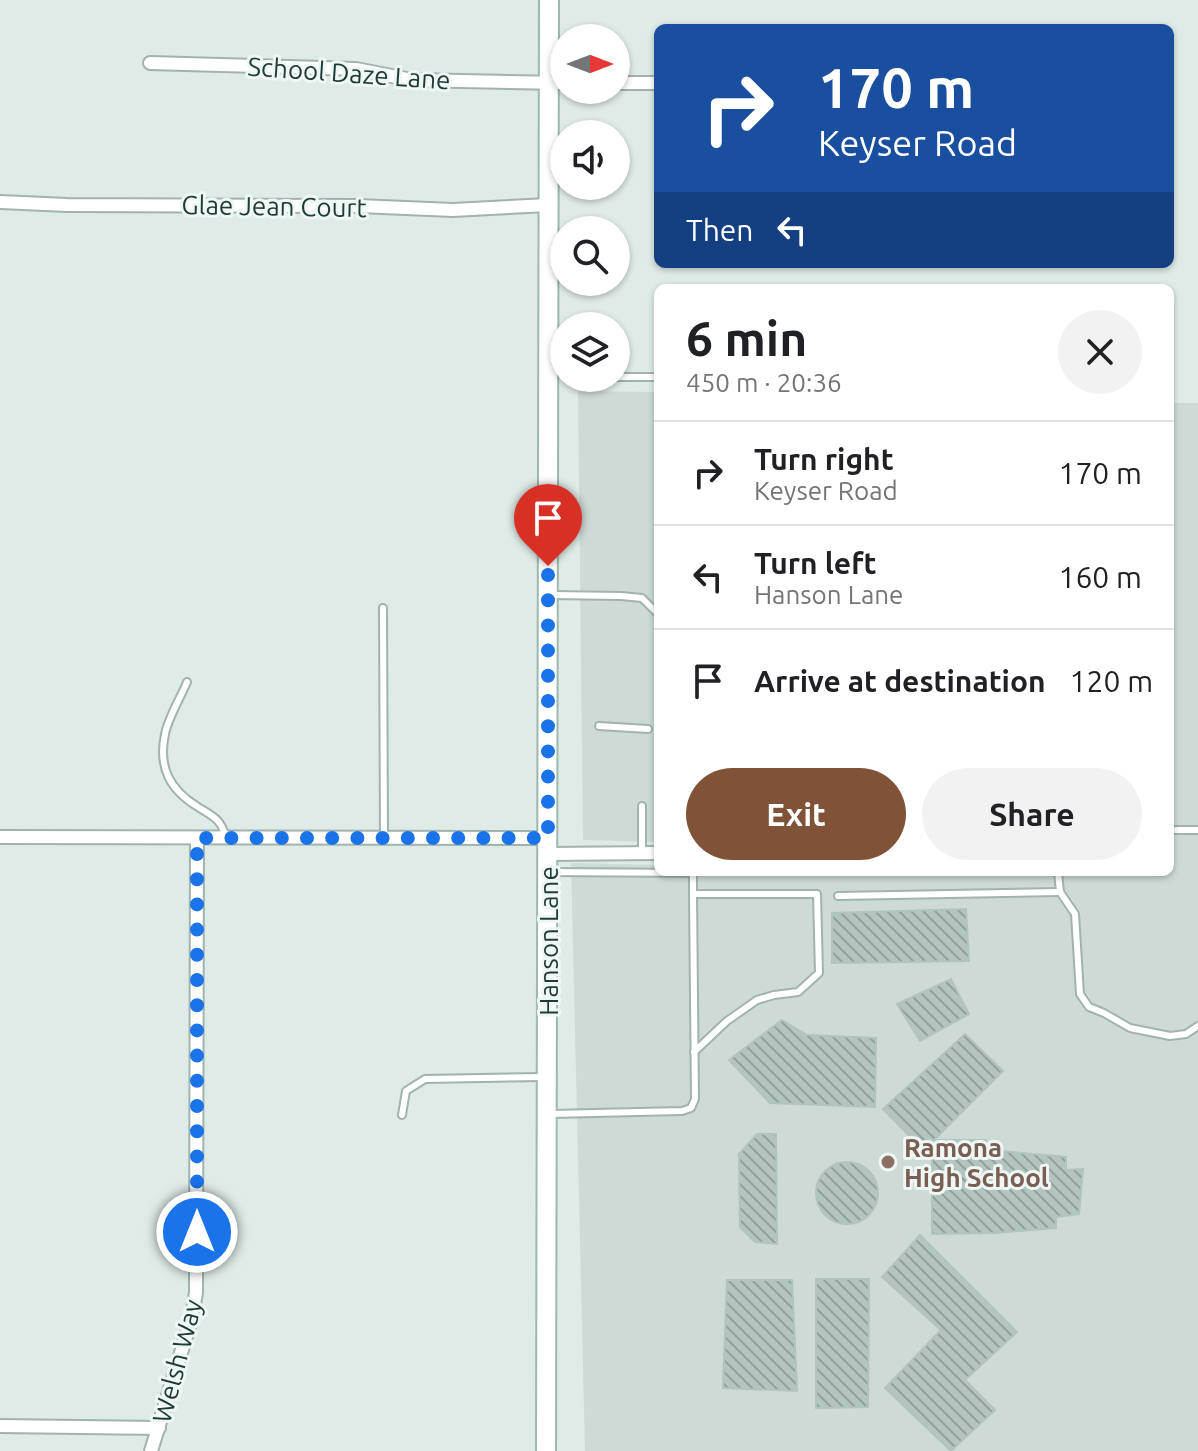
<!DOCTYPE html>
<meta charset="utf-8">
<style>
body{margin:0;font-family:Ubuntu,sans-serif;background:#f2f2f2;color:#202124;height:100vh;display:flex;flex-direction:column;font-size:30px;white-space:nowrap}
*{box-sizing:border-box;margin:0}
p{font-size:26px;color:#757577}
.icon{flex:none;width:44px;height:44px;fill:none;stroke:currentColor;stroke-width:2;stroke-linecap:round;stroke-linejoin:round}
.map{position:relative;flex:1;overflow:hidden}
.details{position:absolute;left:654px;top:284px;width:520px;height:592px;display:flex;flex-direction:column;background:#fff;border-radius:12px;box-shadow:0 2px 6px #0004}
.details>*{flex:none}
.top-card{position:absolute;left:654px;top:24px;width:520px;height:244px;border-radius:12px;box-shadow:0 2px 6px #0004;background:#1a4fa0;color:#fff;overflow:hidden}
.needle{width:52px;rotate:90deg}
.controls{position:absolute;left:550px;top:24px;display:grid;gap:16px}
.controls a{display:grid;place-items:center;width:80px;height:80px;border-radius:50%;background:#fff;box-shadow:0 2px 6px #0004;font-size:40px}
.pin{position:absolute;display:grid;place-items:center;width:68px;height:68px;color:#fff;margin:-82px -34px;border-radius:50% 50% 50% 0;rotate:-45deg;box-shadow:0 0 8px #0007}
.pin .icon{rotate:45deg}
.me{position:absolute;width:88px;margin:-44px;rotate:0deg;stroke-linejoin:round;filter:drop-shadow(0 0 6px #0008)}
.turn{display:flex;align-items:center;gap:28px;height:168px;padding:0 32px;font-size:36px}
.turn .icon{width:104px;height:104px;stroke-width:2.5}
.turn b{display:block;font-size:56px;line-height:68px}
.then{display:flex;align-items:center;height:76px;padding:0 32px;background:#0003;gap:16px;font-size:30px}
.round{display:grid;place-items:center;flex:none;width:84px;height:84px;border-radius:42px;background:#f2f2f2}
.head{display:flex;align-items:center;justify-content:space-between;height:136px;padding:0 32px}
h1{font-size:48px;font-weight:700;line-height:60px}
.cta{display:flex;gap:16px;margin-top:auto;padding:16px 32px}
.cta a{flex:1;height:92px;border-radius:48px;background:#805339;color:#fff;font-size:32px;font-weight:700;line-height:92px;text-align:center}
.cta a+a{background:#f2f2f2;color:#202124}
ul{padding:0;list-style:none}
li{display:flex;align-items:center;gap:24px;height:104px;padding:0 32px;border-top:2px solid #e0e0e0}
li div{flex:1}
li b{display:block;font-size:30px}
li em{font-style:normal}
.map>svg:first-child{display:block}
</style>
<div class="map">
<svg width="1198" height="1451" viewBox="0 0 1198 1451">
<defs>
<pattern id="building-back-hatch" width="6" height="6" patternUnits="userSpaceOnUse" patternTransform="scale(2)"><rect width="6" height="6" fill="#b4c5c0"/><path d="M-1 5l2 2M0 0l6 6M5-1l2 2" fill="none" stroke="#92a19d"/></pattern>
</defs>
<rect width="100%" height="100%" fill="#dfebe7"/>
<g fill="#cddad6">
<path d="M578,391L658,392V842L583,840Z"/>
<path d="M1170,403H1198V1451H585L571,863L658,865V872H909L980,874L986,872H1170Z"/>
</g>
<g fill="url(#building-back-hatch)" stroke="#b1c4bf" stroke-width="2">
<path d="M966,909L969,961L832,963V913Z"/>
<path d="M951,979L969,1014L920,1041L897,1004Z"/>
<path d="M782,1020L807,1035L876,1038L875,1107L770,1103L729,1060Z"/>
<path d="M965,1034L1003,1071L934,1140H985L1001,1151L1066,1157V1170L1083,1169L1079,1214L1056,1217V1228L995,1233L932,1234V1159L883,1109Z"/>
<path d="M757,1134H776L777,1244L755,1242L740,1227L739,1154Z"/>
<circle cx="847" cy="1193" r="31"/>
<path d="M920,1235L1017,1332L965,1380L995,1410L951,1451L885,1388L941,1330L882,1277Z"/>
<path d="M816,1279H869L868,1407L816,1408Z"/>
<path d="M727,1280H792L797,1391L723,1388Z"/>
</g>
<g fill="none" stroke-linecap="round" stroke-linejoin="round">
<defs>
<g id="lane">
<path d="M616,377H658"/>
<path d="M552,595L621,596L642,598L658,614"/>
<path d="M383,608L384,838"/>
<path d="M187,682C181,697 168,718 165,734C158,768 170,790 198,807C214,817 221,819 226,838"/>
<path d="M599,726L648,729"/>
<path d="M1170,830H1198"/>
<path d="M642,853V806"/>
<path d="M548,872L693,873V894L695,1099L691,1108L682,1111L551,1114"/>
<path d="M1058,872L1060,892L1075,914L1080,994L1089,1007L1104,1013L1130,1028L1170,1036L1186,1034L1198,1026"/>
<path d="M693,894H817L819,973L798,992L774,995L757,1000L727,1021L694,1052"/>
<path d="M838,896L1060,892"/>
<path d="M402,1115L406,1091L425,1079L544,1077"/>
</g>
<g id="street">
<path d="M150,63L356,69L412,80L564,83"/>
<path d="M616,83H658"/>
<path d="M0,202L67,205L358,206L453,210L548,205"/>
<path d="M0,837L548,838"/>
<path d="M548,854L658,853"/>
<path d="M0,1426L159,1428"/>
<path d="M151,1451L191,1320L196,1293L197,838"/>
</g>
<path id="secondary" d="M546,1451L549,0"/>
</defs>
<use href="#lane" stroke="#a2b3af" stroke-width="10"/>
<use href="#street" stroke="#a2b3af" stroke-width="16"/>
<use href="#secondary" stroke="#9db7b1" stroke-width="22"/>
<use href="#lane" stroke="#fff" stroke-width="6"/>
<use href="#street" stroke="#fff" stroke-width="12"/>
<use href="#secondary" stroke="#fff" stroke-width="18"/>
</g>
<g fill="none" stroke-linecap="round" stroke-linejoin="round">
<path stroke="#1a73e8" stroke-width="14" stroke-dasharray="0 25.2" d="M197,1232V838H548V566"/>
</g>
<circle fill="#8d6e63" stroke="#eff7f4" stroke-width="3" cx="888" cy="1162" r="8"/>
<g text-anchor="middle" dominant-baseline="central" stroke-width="6" stroke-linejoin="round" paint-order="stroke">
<g font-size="26" fill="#1f3b37" stroke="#eff7f4">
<text transform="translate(349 73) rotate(4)">School Daze Lane</text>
<text transform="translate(274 206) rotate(1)">Glae Jean Court</text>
<text transform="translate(548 941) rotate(-90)">Hanson Lane</text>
<text transform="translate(177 1361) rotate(-75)">Welsh Way</text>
</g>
<g font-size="26" font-weight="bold" fill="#785e54" stroke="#eff7f4" text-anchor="start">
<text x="904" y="1147">Ramona<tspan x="904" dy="30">High School</tspan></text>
</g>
</g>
</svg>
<div class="controls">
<a><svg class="needle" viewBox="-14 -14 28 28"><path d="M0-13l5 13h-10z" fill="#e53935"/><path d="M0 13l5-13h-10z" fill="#757577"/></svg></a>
<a><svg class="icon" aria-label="sound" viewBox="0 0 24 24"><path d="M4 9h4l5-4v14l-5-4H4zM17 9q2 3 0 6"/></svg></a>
<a><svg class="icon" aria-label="search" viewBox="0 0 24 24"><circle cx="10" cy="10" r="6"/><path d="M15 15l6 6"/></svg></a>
<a><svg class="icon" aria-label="layers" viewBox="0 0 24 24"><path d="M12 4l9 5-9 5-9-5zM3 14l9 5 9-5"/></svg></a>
</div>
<div class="pin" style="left:548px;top:566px;background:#d93025"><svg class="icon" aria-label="arrive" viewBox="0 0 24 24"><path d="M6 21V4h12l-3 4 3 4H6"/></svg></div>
<svg class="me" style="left:197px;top:1232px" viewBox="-20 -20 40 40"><circle r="17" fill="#1a73e8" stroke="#fff" stroke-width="3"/><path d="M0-11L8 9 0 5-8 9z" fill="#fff"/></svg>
<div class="top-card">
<div class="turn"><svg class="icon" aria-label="right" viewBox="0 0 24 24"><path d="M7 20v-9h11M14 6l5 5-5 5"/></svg><div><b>170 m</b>Keyser Road</div></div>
<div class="then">Then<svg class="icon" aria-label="left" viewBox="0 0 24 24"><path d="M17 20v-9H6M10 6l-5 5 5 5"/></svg></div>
</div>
<section class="details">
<div class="head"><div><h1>6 min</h1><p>450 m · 20:36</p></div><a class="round"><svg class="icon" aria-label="close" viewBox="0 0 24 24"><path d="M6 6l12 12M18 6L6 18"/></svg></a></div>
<ul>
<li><svg class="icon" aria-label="right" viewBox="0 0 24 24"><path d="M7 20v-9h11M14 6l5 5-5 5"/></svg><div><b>Turn right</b><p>Keyser Road</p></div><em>170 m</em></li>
<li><svg class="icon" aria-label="left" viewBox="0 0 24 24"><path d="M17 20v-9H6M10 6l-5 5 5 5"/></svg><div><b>Turn left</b><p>Hanson Lane</p></div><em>160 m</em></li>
<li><svg class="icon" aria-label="arrive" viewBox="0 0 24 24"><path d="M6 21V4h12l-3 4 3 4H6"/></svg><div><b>Arrive at destination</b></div><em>120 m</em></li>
</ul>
<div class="cta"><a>Exit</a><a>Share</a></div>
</section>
</div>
